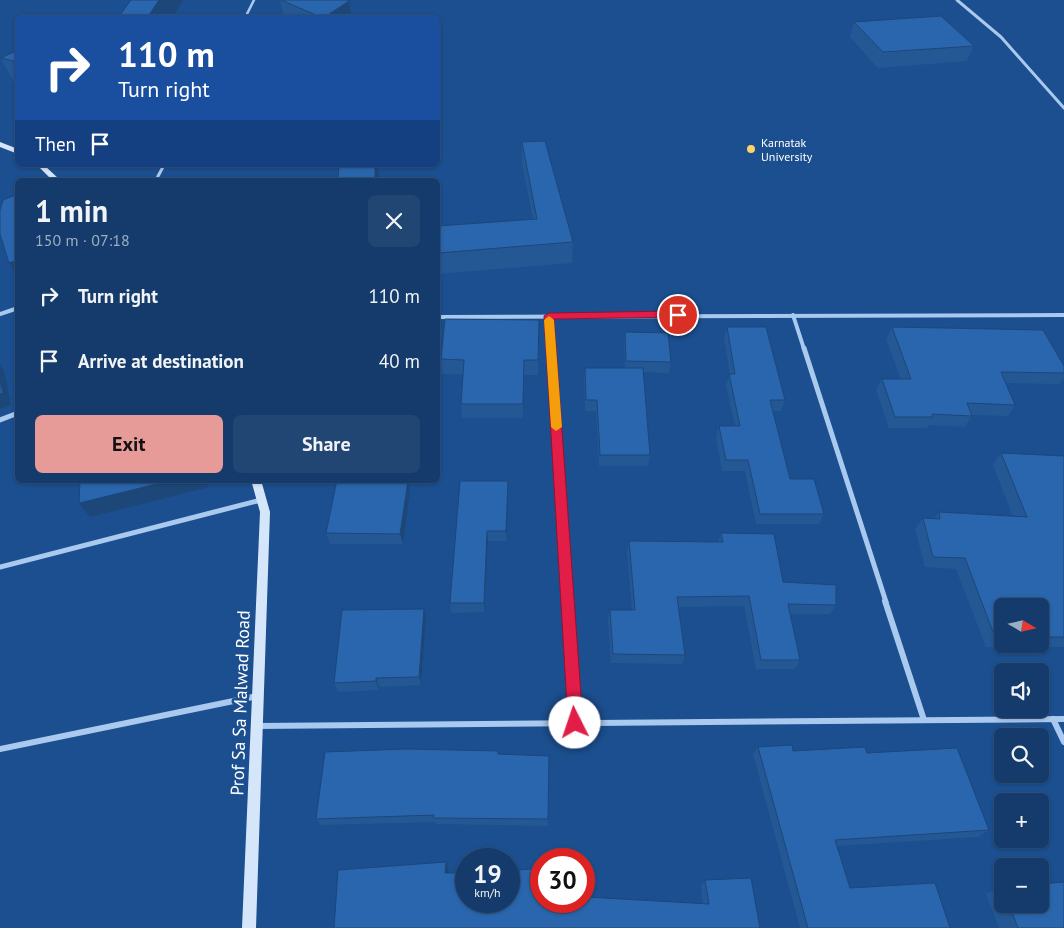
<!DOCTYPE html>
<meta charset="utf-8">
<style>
body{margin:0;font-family:"PT Sans",sans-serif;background:#214673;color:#f1f3f6;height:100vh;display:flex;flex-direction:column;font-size:19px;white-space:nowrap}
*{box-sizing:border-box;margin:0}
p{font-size:16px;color:#9dadc1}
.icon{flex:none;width:28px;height:28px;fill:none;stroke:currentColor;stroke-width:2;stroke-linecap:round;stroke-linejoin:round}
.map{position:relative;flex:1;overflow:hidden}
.side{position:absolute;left:15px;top:178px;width:425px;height:305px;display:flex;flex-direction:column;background:#143b6b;border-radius:8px;box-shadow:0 1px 4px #0004,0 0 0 1px #33557e}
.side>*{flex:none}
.banner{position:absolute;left:15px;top:15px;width:425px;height:152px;border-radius:8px;box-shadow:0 1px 4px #0004,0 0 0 1px #33557e;background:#1a4fa0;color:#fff;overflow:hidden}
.needle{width:32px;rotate:99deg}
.controls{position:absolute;left:994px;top:598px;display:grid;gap:10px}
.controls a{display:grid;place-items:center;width:55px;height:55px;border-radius:8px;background:#143b6b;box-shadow:0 1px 4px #0004,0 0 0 1px #33557e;font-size:25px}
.speed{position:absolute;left:455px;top:848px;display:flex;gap:10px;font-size:25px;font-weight:700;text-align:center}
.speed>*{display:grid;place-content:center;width:65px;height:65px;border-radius:50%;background:#143b6b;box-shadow:0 1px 4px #0004,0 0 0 1px #33557e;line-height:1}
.speed small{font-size:12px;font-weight:400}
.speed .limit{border:8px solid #d22;background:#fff;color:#111}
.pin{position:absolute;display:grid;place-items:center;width:42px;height:42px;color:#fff;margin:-21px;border:2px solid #fff;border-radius:50%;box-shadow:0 1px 5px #0007}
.me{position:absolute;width:55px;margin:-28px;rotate:356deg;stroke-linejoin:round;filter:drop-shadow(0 0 4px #0008)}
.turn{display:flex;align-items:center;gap:18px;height:105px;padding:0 20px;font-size:22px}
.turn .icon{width:65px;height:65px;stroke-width:2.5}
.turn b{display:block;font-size:35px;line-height:42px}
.then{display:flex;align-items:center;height:48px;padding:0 20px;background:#0003;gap:10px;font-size:19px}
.round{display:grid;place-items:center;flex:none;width:52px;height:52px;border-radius:8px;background:#214673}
.summary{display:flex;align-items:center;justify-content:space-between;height:85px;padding:0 20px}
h1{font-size:30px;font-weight:800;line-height:38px}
.cta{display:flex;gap:10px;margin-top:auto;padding:10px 20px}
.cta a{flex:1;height:58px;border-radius:8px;background:#e69b98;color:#111;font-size:20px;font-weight:800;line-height:58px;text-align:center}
.cta a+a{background:#214673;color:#f1f3f6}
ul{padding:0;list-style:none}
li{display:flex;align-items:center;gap:15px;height:65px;padding:0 20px}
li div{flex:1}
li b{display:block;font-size:19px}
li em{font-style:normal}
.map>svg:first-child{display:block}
</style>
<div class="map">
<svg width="1064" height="928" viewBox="0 0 1064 928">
<rect width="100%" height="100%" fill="#1b4f8f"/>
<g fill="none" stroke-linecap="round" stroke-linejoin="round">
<path stroke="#a9c9ee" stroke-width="2.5" d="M245,18L254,0"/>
<path stroke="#a9c9ee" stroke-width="3" d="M156,180L164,165"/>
<path stroke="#a9c9ee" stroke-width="3" d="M957,0L1001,37L1064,108"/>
<g stroke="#a9c9ee" stroke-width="4">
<path d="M0,314L18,308"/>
<path d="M793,315L804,349"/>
<path d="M549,316L551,349"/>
<path d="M438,317L1064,315"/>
</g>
<g stroke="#a9c9ee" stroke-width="5">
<path d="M551,348L567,602"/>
<path d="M804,348L886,602"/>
<path d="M0,420L18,413"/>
<path d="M0,567L261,500"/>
</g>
<g stroke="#a9c9ee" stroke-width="6">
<path d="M567,601L575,723"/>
<path d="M885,601L924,720"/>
<path d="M1053,719L1064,742"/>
<path d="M257,726L1064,719"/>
<path d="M0,749L258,696"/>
</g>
<g fill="#d6e6fa" fill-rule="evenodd">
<path d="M0,142L18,149V154L0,147Z"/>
<path d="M37,165H44L60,180H52Z"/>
<path d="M251,480H261L270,512L256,928H242L260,512Z"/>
</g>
</g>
<g fill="#245895" fill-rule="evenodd">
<path d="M280,0H347L349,1L352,18H284Z"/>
<path d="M854,22L974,46L967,61L878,68L850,37Z"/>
<path d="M18,50V85H15L1,58Z"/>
<path d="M522,142L573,242L572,263L438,274V226L533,219L522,163Z"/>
<path d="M539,320L538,375H524L523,418H462L461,404L463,374H442L441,359Z"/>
<path d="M727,327L785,400L781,411H773L790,479L824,514L819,524H756L745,471H722L716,437L719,426H735L726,385L730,374L724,338Z"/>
<path d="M892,327L1064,366V378L1060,384L1006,383L1015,405L1008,416L972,415V416L965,427L929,425L927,428H889L876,390L882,379H901L886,339Z"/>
<path d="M625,332L671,362L669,373L643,372L650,455L648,466H599L596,411H585L584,379L585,368H625L624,344Z"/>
<path d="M1001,453L1064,456V647H986L956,569L925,567L915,529L923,518L934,519L939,512L1013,517L993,465ZM1002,606H1040V644H1002Z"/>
<path d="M406,481L410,492L403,544H330L326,533Z"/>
<path d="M460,481L508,492L507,541H488L484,612L451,613L450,603Z"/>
<path d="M721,533L783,582L836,605L830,614H790L800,660L795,669H756L744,606L679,607L685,655L682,664L611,663L608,619L610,610H632L627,552L629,541L718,542Z"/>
<path d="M426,619L421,685L379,687V690L338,692L334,683Z"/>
<path d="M758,747L793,751L867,753L989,830L978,837L837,846L850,888L950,928H800L753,754Z"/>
<path d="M498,754L548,819V826L436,824L435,822L321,825L316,819Z"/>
<path d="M446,862L449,869L448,873L541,901L587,897L703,904L701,886L705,880L760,928H334Z"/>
<path d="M1002,886V904H1040L1064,928H999L986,894Z"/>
</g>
<g fill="#1d4779">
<path d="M159,0H183L172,18H147Z"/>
<path d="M349,1L352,18H324Z"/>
<path d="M375,165H377L379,173V180H375Z"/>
<path d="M18,260V274H16L9,263Z"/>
<path d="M524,360V375L523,418V404Z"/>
<path d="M0,365L4,371L11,405L0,409Z"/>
<path d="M173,480H206L209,487L90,517L79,503Z"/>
<path d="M408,481L410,492L403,544L400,534Z"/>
<path d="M508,481V492L507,541L506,531Z"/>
<path d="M487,531L488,541L484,612V603Z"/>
<path d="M424,609L426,619L421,685L419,677Z"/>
<path d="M376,678L379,687V690L376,681Z"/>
<path d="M446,862L449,869L447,879L445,873Z"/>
</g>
<g fill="#2a66ad" stroke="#1d4779">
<path d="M131,0H159L147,18H118Z"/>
<path d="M281,0H347L349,1L323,18Z"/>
<path d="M941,16L974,46L883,52L854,22Z"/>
<path d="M18,50V62L1,58Z"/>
<path d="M545,141L573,242L438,253V226L537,219L522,142Z"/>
<path d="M339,165H375V180H338Z"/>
<path d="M18,194V260L9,263L0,234V210L3,200Z"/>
<path d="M445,319L539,320L538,360H524L523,404H461L464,360L441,359Z"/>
<path d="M727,327H766L785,400H770L790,479H814L824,514H760L748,460H726L719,426H740L729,374H735Z"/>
<path d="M892,327L1043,330L1064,366V373L1001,372L1015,405L967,403L972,416L932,414L933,417H895L882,379H911Z"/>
<path d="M625,332L668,333L671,362L626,361Z"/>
<path d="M585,368H643L650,455H600L597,400H586Z"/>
<path d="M0,380L3,393L0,394Z"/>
<path d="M1001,453L1064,456V637H1040V606H1002V637H995L965,558L933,557L923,518L940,519L939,512L1027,517Z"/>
<path d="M80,480H173L79,503Z"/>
<path d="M337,480H402V481H408L400,534L326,533Z"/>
<path d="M460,481H508L506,531H487L484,603H450Z"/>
<path d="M721,533L774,534L783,582L836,585V605L788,604L800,660H761L749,596L677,597L685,655L613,654L610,610H635L629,541L723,542Z"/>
<path d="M424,609L419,677L376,678V681L334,683L342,610Z"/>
<path d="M792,745L793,751L865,747L867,753L957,748L989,830L835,840L850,888L935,883L950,928H808L758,747Z"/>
<path d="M407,749L498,751V754L549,756L548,819L433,818L434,815L316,819L325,752Z"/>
<path d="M446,862L445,873H466V901H509V872H519V870L541,868V901H584V881H585L587,897L709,904L705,880L751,878L760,928H334L338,870Z"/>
<path d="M1064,882V928H1018L1009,904H1040V884Z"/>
</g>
<path fill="#e11d48" stroke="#92132f" d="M678,311L681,312V317L554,319L583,723L580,728L575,730L570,728L568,723L544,316L549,313Z"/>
<path fill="#f59e0b" d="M549,316L554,320L562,427L556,431L551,427L544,320Z"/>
<circle fill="#ffd166" stroke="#1b4f8f" stroke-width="2" cx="751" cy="149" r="5"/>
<g text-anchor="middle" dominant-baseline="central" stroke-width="5" stroke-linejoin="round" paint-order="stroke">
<g font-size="12" fill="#fff" stroke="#1b4f8f" text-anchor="start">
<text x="761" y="142">Karnatak<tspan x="761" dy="14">University</tspan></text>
</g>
<g font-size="18" fill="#fff" stroke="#1b4f8f">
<text transform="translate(240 703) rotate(-88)">Prof Sa Sa Malwad Road</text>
</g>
</g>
</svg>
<div class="controls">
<a><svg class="needle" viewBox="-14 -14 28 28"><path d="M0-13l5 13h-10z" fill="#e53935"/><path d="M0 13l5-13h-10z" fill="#9dadc1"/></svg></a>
<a><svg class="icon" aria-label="sound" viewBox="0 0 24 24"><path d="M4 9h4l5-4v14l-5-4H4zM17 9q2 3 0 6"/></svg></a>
<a><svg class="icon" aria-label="search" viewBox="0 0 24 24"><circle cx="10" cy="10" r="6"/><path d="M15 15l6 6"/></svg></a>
<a>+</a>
<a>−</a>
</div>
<div class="speed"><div>19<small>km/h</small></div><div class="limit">30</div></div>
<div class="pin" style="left:678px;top:315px;background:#d93025"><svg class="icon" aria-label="arrive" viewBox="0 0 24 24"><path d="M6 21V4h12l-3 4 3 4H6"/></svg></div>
<svg class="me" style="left:575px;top:723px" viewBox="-20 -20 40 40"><circle r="19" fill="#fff"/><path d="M0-13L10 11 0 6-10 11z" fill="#e11d48"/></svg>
<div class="banner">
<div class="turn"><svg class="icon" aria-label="right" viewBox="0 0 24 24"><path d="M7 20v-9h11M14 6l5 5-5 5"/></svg><div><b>110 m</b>Turn right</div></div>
<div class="then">Then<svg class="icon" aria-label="arrive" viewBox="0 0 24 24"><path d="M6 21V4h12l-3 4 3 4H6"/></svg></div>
</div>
<section class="side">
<div class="summary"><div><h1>1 min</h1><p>150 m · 07:18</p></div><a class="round"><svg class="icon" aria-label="close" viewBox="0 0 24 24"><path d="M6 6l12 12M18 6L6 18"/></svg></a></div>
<ul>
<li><svg class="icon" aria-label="right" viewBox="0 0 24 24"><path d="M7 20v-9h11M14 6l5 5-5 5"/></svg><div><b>Turn right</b></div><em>110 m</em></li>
<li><svg class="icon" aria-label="arrive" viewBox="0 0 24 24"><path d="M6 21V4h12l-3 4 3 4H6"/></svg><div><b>Arrive at destination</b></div><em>40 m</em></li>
</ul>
<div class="cta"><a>Exit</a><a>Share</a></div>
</section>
</div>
